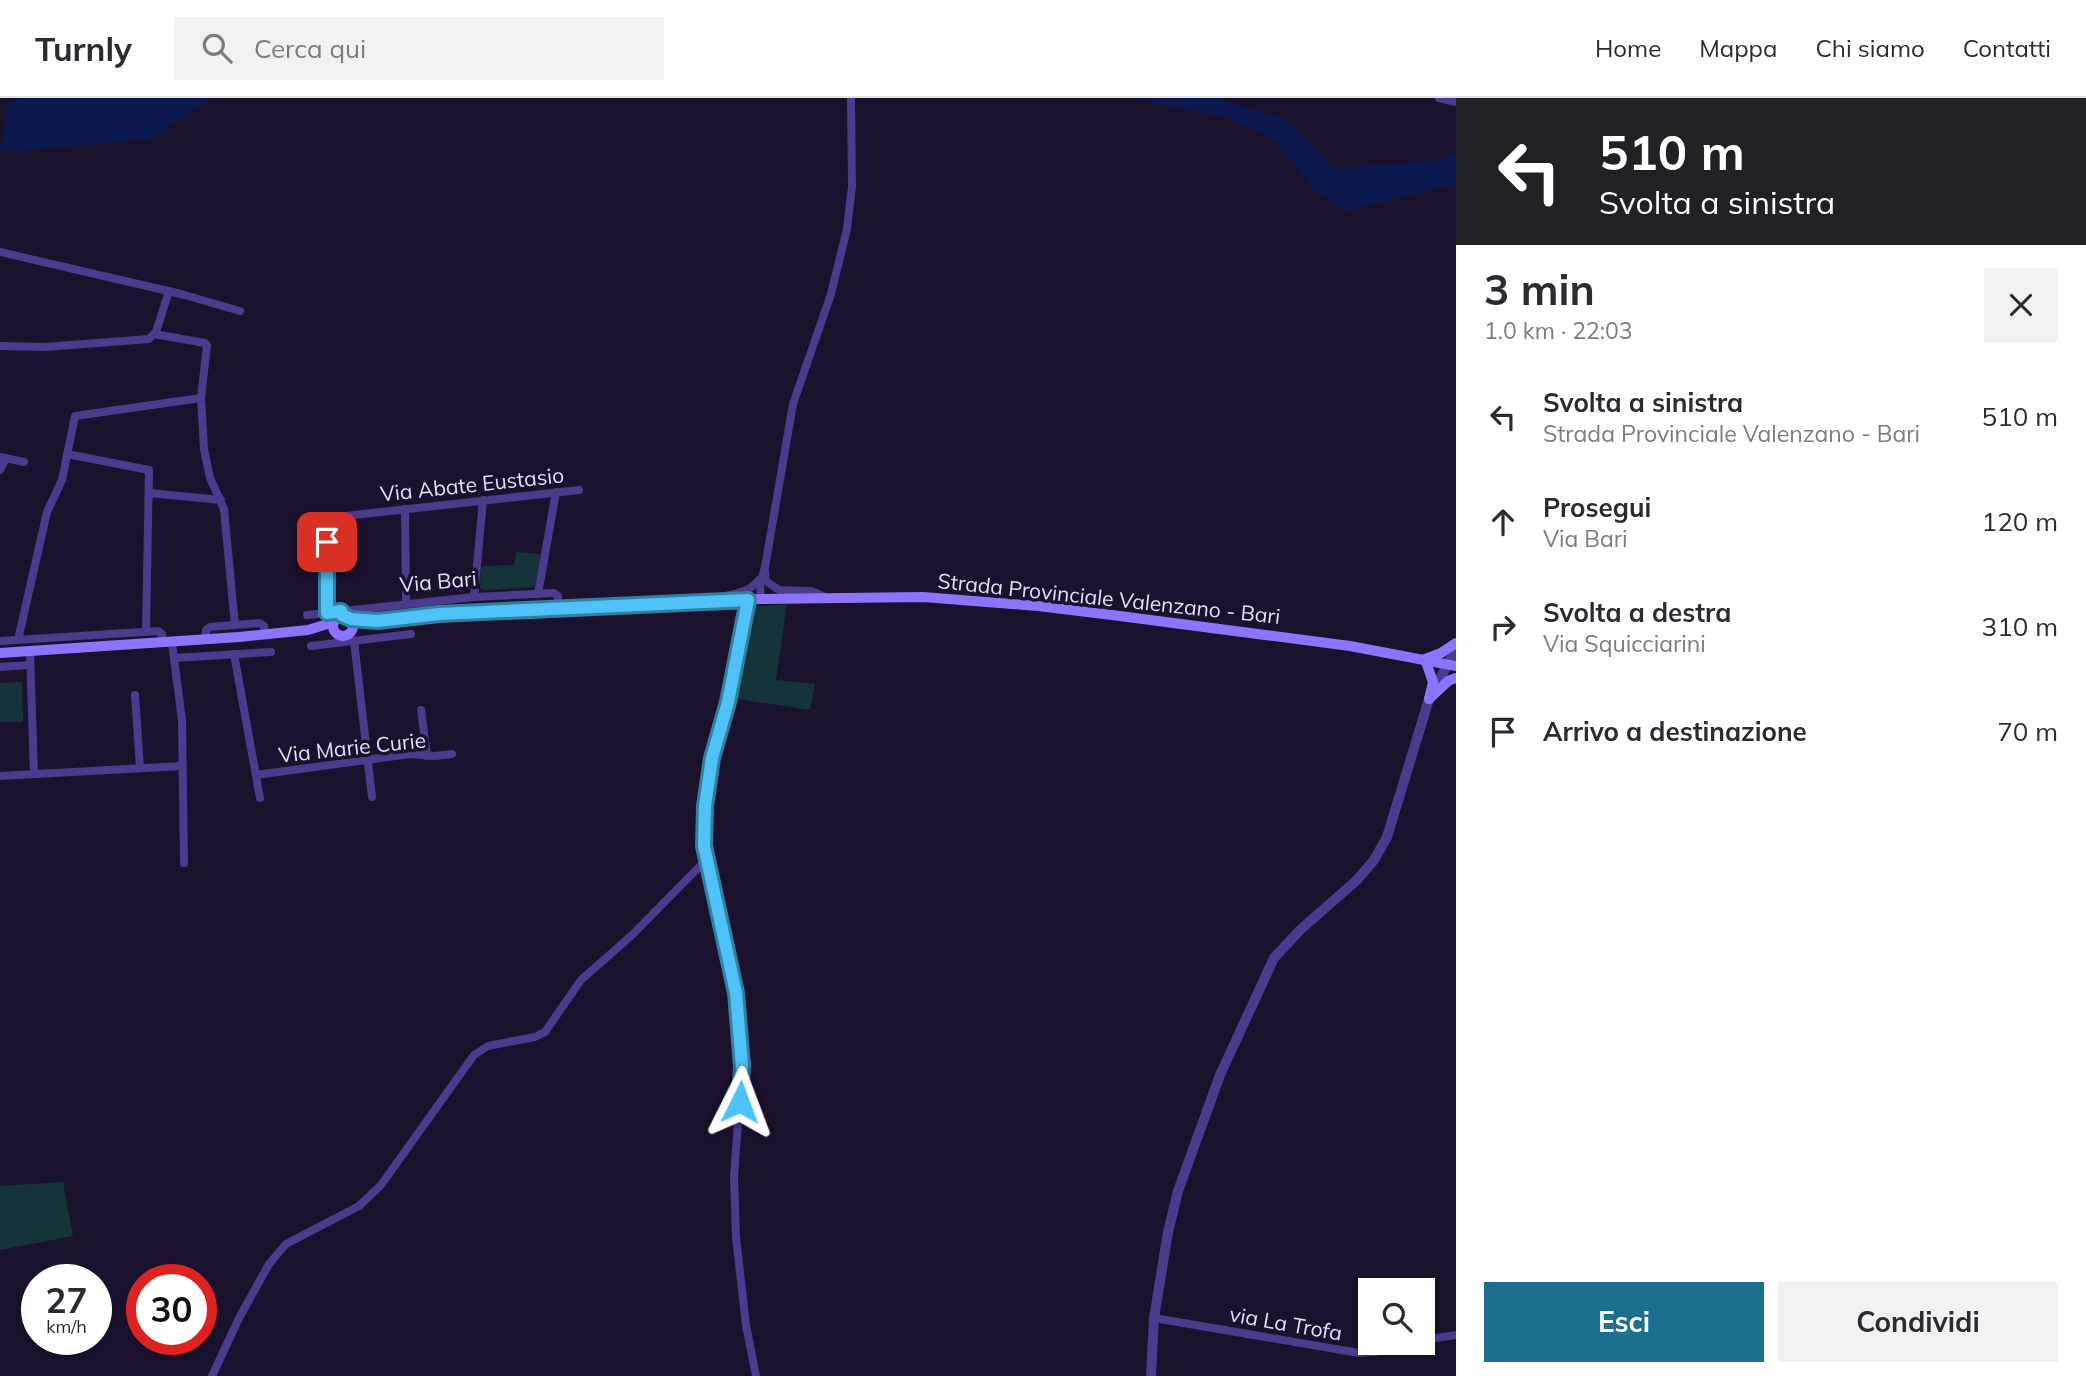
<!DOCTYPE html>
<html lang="it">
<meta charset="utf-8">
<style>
body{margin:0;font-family:Mulish,sans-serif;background:#f2f2f3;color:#2b2b33;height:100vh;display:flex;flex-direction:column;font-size:26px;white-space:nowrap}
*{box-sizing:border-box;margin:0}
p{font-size:23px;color:#7c7c81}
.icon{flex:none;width:38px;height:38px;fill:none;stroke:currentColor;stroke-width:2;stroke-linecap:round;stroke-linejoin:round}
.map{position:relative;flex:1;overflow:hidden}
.drawer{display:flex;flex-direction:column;background:#fff;width:630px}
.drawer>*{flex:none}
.guide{background:#202124;color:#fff;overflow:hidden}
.buttons{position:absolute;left:1358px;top:1180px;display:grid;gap:14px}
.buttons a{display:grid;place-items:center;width:77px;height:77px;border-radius:0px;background:#fff;box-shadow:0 2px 5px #0004;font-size:35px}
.speed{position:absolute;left:21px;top:1166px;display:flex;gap:14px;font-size:35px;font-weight:700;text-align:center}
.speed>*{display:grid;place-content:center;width:91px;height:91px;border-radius:50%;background:#fff;box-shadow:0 2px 5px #0004;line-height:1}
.speed small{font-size:18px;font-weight:400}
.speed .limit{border:10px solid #d22;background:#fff;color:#111}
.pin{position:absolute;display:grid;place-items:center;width:60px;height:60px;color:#fff;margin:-30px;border-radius:14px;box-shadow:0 4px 10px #0006}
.me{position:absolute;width:77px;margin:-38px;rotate:3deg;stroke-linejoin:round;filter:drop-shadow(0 0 5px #0008)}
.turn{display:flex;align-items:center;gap:24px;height:147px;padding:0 28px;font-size:32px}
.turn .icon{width:91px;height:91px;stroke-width:2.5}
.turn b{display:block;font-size:49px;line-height:60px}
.round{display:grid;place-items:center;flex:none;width:74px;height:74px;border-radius:0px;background:#f2f2f3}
.headline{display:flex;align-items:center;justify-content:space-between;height:119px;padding:0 28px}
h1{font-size:42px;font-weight:700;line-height:52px}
.action{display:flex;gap:14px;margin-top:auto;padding:14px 28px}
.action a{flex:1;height:80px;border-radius:0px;background:#1c6f8f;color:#fff;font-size:28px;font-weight:700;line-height:80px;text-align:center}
.action a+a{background:#f2f2f3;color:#2b2b33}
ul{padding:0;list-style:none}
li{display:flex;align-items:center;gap:21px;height:105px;padding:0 28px}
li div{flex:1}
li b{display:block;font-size:26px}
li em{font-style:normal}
header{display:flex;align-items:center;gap:42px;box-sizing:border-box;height:98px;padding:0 35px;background:#fff;border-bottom:2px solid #e1e1e2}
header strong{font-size:33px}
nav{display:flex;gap:38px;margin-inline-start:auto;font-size:24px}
.search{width:490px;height:63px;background:#f2f2f3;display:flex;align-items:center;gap:18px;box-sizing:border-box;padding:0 24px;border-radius:0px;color:#7c7c81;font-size:26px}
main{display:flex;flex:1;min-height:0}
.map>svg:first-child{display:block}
</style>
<header>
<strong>Turnly</strong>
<div class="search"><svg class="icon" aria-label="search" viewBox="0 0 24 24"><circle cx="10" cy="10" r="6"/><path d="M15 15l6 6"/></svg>Cerca qui</div>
<nav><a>Home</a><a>Mappa</a><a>Chi siamo</a><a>Contatti</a></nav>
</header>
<main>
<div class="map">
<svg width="1456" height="1278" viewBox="0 0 1456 1278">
<rect width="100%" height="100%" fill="#1a112d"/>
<g fill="#143338">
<path d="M516,454L541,456L535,489L484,492L480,490L481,468L514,467Z"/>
<path d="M787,506L776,582L815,586L810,612L732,600L748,509Z"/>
<path d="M22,584L23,624H0V585Z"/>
<path d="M63,1084L73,1138L0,1152V1088Z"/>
</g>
<g fill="#0a184e">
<path d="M25,0H211L151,41L0,55L9,4Z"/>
<path d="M1132,0H1222L1235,7L1286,21L1335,71L1442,62L1456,54V86L1346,113L1317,95L1276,43L1230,21Z"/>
</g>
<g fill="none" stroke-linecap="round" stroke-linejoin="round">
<g stroke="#4a3b8d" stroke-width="8">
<path d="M1439,0L1456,4"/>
<path d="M0,154L181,196L240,213"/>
<path d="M154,236L205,245L207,247L201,300L204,351L210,380L224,411L235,527"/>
<path d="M0,248L45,249L149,241L156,234L169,193"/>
<path d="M67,356L149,372L146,534"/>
<path d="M0,359L24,364"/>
<path d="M0,372L6,360"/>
<path d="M149,395L221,402"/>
<path d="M405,411L406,505"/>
<path d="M765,473L766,483L779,492L811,493L825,499"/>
<path d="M538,496L556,394"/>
<path d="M474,499L483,402"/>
<path d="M722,499C737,495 748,495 759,482"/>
<path d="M761,501L760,487L765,469L793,306L831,196L847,131L852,88L851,0"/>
<path d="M748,502L728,604L712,660L705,708L703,748L736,895L742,968L734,1079L736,1139L746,1227L756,1278"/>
<path d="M327,515V420L579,392"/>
<path d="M307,517L474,499L554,495L558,498L557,511"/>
<path d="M205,541L206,532L210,529L259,525L264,528L265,536"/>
<path d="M18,542L47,414L62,382L75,318L201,300"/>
<path d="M0,543L158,533L162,536L163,545"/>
<path d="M354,543L372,699"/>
<path d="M172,545L182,622L184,765"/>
<path d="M311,548L411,536"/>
<path d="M30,554L34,676"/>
<path d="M234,556L260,700"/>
<path d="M174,560L271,554"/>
<path d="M0,569L30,567"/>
<path d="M135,597L140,670"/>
<path d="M421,612L427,658"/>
<path d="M256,677L410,656L435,658L452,656"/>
<path d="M0,678L182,668"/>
<path d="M1154,1220L1359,1255L1376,1254L1411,1244"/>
<path d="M1423,1242L1456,1237"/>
<path d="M212,1278L239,1220L269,1166L286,1146L359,1108L381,1087L474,957L488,948L535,939L545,934L581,882L632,837L701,767L707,764"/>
</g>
<path stroke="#4a3b8d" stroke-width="10" d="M1151,1278L1154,1220L1168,1134L1178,1093L1220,977L1274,860L1300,832L1357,782L1374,762L1387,739L1429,601L1456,551"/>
<g stroke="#8c74ff" stroke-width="10">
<circle cx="343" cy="528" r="10"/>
<path d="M351,521L378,523L439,516L761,501L923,499L1038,508L1112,517L1350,548L1456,568"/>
<path d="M0,555L239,539L308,532L334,524"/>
<path d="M1429,601L1433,584L1425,561L1441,555L1456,545"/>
<path d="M1429,601L1448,583L1456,580"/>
</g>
</g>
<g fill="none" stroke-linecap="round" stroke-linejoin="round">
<defs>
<path id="route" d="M327,444V515L341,513L342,517L351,521L378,523L439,516L748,502L728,604L712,660L705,708L704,748L736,895L742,968L740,1004"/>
</defs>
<use href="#route" stroke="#337fa1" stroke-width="18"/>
<use href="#route" stroke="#4fc3f7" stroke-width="12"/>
</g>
<g text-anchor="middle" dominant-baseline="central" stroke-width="7" stroke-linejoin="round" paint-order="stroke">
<g font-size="21" fill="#e6ddff" stroke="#1a112d">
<text transform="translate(472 386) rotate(-6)">Via Abate Eustasio</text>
<text transform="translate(438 483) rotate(-5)">Via Bari</text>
<text transform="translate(1109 500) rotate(6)">Strada Provinciale Valenzano - Bari</text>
<text transform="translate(352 649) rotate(-6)">Via Marie Curie</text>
<text transform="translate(1286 1225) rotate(10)">via La Trofa</text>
</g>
</g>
</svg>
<div class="buttons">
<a><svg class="icon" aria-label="search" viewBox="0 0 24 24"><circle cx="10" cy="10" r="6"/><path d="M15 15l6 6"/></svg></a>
</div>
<div class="speed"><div>27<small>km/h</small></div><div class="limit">30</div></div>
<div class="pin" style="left:327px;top:444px;background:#d93025"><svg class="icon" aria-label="arrive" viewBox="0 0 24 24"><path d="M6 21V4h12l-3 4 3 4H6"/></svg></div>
<svg class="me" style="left:740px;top:1004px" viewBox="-20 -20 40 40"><path d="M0-17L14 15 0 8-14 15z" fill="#4fc3f7" stroke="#fff" stroke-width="4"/></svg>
</div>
<section class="drawer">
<div class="guide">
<div class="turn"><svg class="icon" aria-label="left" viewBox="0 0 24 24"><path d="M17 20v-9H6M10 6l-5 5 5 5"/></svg><div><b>510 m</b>Svolta a sinistra</div></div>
</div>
<div class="headline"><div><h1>3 min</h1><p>1.0 km · 22:03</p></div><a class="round"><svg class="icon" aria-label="close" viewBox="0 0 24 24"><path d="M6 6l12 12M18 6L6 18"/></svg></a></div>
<ul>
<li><svg class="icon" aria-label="left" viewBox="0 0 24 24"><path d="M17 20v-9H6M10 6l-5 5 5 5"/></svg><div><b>Svolta a sinistra</b><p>Strada Provinciale Valenzano - Bari</p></div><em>510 m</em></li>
<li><svg class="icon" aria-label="ahead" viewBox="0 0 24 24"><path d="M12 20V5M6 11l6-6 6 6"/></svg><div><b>Prosegui</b><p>Via Bari</p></div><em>120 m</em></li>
<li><svg class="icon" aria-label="right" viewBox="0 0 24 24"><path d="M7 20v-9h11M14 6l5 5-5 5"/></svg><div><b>Svolta a destra</b><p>Via Squicciarini</p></div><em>310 m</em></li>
<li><svg class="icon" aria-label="arrive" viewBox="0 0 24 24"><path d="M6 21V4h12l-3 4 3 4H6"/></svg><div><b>Arrivo a destinazione</b></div><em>70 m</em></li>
</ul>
<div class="action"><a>Esci</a><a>Condividi</a></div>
</section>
</main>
